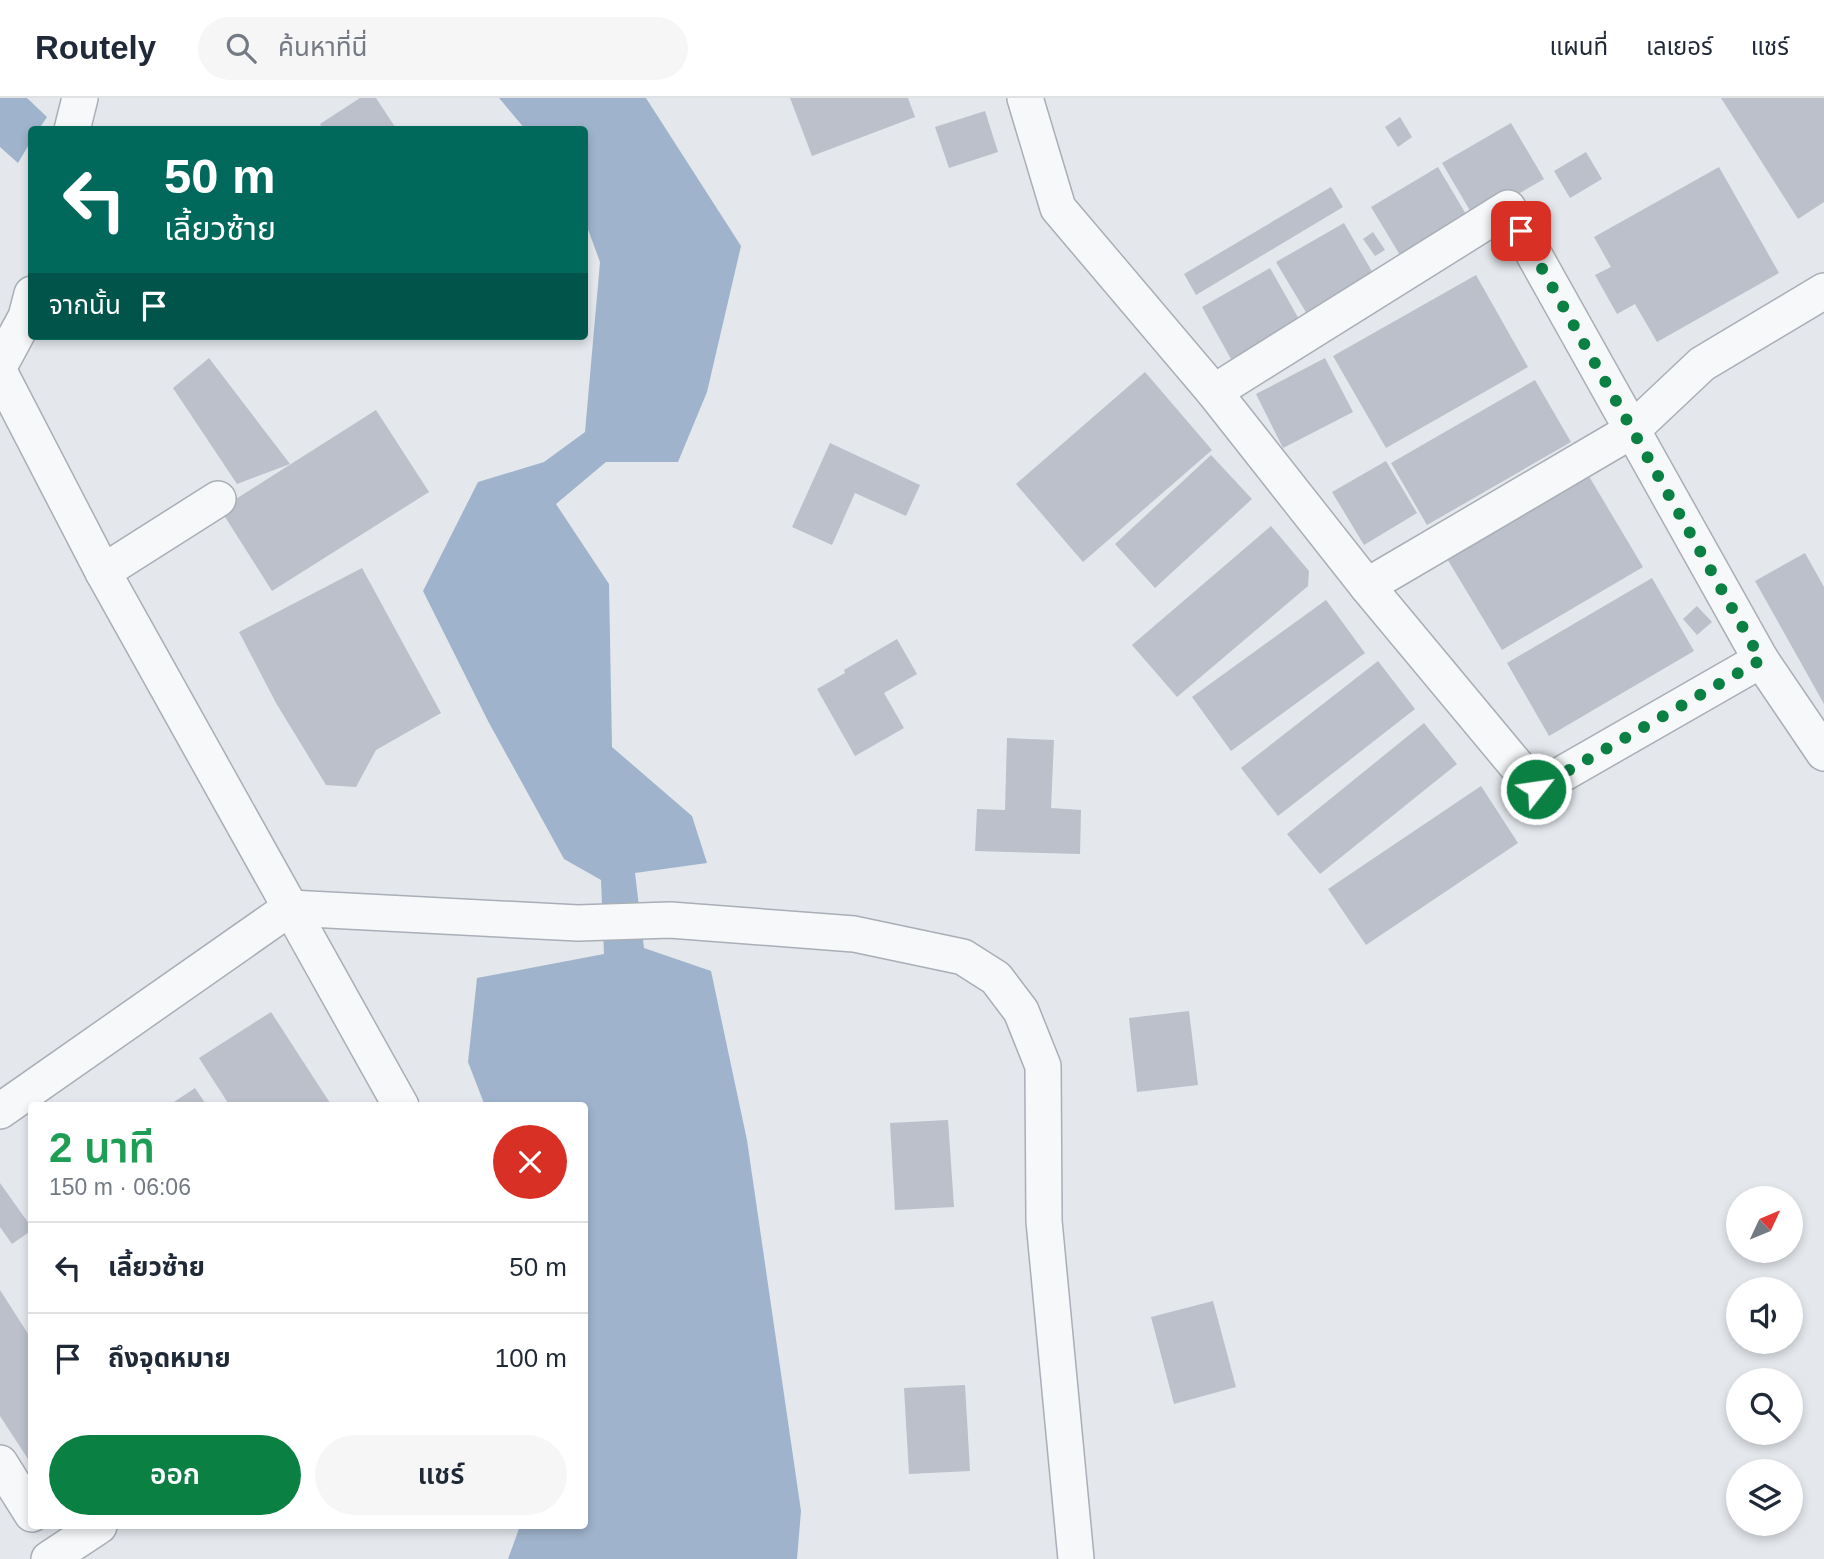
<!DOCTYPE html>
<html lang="th">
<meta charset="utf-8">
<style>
body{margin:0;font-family:Helvetica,"Noto Sans Thai",sans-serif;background:#f6f6f7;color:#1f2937;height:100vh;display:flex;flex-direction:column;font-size:26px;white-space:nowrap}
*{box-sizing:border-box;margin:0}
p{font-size:23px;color:#747a83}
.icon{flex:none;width:38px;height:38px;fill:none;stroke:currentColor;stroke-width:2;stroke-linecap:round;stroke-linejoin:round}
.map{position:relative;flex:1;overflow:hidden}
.panel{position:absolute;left:28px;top:1004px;width:560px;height:427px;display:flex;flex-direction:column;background:#fff;border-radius:7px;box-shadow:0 4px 10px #0003}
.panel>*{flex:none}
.guide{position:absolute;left:28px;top:28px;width:560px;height:214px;border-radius:7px;box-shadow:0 4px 10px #0003;background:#00695c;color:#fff;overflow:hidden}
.needle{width:46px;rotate:46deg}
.fabs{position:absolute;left:1726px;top:1088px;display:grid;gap:14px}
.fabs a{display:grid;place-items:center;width:77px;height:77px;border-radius:50%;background:#fff;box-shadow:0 4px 10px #0003;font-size:35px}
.pin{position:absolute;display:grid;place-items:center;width:60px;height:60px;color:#fff;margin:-30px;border-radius:14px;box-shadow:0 4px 10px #0006}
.me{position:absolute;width:77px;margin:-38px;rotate:60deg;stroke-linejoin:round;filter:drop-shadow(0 0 5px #0008)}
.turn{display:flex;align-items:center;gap:24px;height:147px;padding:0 21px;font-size:32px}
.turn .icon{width:91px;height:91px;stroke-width:2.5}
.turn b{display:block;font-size:49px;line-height:60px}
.then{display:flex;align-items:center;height:66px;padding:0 21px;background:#0003;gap:14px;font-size:26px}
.round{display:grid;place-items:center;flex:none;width:74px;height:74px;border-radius:37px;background:#f6f6f7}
.headline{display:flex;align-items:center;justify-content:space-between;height:119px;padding:0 21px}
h1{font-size:42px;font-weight:600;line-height:52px;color:#1e9e55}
.action{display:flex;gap:14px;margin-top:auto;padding:14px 21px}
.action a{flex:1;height:80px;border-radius:42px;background:#0b8043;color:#fff;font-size:28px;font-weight:600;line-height:80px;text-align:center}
.action a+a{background:#f6f6f7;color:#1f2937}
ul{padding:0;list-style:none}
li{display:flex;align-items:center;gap:21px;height:91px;padding:0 21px;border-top:2px solid #e0e1e3}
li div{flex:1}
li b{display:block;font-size:26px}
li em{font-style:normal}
header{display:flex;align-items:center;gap:42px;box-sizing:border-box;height:98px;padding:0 35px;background:#fff;border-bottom:2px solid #e0e1e3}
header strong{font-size:33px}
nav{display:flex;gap:38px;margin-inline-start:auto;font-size:24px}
.search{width:490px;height:63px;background:#f6f6f7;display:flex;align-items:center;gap:18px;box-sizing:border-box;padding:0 24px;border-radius:38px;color:#747a83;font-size:26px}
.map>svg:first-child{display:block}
</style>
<header>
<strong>Routely</strong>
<div class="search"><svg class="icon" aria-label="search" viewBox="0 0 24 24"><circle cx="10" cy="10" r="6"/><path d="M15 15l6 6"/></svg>ค้นหาที่นี่</div>
<nav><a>แผนที่</a><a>เลเยอร์</a><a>แชร์</a></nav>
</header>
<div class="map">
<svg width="1824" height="1461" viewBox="0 0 1824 1461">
<rect width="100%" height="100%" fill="#e4e7ec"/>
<g fill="#9fb4cc">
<path d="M0,0H27L47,19L39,31L32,32L31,43L18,65L0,49Z"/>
<path d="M499,0H646L741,148L707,294L678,364H606L556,406L609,486L612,649L692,718L707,765L635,775L644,850L711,873L747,1042L801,1413L797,1461H508L520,1428H584V1008H485L468,964L477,880L604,856L601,782L564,761L488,623L423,493L478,384L544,364L585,334L600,164L585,123L584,32L525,31Z"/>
</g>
<g fill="#bbc0ca">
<path d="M360,0H376L397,32H324L320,26Z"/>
<path d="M790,0H908L915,19L812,58Z"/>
<path d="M1721,0H1824V104L1798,121Z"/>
<path d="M985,13L998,54L949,70L935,29Z"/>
<path d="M1400,19L1412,39L1398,49L1385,29Z"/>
<path d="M1511,25L1544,81L1475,121L1442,65Z"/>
<path d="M1586,54L1602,81L1570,100L1554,73Z"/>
<path d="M1438,69L1470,123L1403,162L1371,109Z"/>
<path d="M1719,69L1779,175L1657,244L1635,206L1617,216L1595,177L1611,169L1594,139Z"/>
<path d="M1331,89L1343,109L1196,197L1184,176Z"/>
<path d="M1344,125L1374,177L1307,216L1276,164Z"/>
<path d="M1373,134L1385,152L1375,158L1363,141Z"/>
<path d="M1270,170L1300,223L1231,261L1202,209Z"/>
<path d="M1476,177L1528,269L1386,350L1333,258Z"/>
<path d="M209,260L290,366L237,386L173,290Z"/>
<path d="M1325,260L1353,314L1283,350L1256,296Z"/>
<path d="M1145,274L1212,352L1083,464L1016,386Z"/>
<path d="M1535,282L1571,344L1427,427L1391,365Z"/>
<path d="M376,312L429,394L272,493L220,411Z"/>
<path d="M830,345L920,387L906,418L855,395L832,447L792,429Z"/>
<path d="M1211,357L1252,401L1155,490L1115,446Z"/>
<path d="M1386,363L1417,415L1364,447L1332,394Z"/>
<path d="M1587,375L1643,469L1502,552L1446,459Z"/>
<path d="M1271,428L1309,473L1308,488L1177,599L1132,547Z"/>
<path d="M1805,455L1824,489V606L1755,483Z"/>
<path d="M362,470L441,615L376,652L356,689L326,687L276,605L239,534Z"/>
<path d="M1652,480L1694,553L1549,638L1507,565Z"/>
<path d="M1326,502L1365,555L1231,653L1192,599Z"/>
<path d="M1697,508L1712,524L1697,537L1683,521Z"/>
<path d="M897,541L917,576L884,595L904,630L855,658L817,591L845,575L844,572Z"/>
<path d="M1378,563L1415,611L1278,718L1241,670Z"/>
<path d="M1424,625L1457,666L1320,776L1287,736Z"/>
<path d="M1007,640L1054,642L1051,710L1081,712L1080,756L975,753L977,711L1005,712Z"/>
<path d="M1481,688L1518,745L1366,847L1328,791Z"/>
<path d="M1189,913L1198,987L1137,994L1129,920Z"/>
<path d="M271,914L332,1008H230L199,960Z"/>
<path d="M195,990L207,1008H168Z"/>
<path d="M948,1022L954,1109L895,1112L890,1025Z"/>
<path d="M0,1085L32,1130V1132L12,1146L0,1129Z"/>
<path d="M0,1192L32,1242V1359L28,1361L0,1318Z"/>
<path d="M1213,1203L1236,1289L1174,1306L1151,1219Z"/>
<path d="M965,1287L970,1373L909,1376L904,1290Z"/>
</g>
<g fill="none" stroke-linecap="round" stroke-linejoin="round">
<defs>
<g id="minor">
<path d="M1025,0L1058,110L1214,294L1367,488L1536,691L1761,562"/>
<path d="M72,32L80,0"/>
<path d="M0,267L26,219L32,196"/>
<path d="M0,275L103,474L401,1008"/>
<path d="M1214,294L1508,110L1761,562L1824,655"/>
<path d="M103,474L218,401"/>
<path d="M1367,488L1631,333L1702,266L1824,193"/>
<path d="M0,1013L290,810L578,825L670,822L854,836L963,859L996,880L1021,913L1043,968L1044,1123L1076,1461"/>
<path d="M0,1365L32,1416"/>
<path d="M49,1461L99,1428"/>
</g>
</defs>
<use href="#minor" stroke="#a9aeb7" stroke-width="38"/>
<use href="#minor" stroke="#f7f8fa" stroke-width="35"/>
</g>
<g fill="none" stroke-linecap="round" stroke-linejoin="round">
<path stroke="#0b8043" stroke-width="12" stroke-dasharray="0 21.6" d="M1521,133L1761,562L1536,691"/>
</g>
</svg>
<div class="fabs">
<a><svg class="needle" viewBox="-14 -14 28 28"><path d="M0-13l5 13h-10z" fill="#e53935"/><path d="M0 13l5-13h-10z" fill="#747a83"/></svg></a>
<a><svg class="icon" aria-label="sound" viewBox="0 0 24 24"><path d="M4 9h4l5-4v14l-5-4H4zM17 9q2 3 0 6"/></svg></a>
<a><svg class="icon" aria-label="search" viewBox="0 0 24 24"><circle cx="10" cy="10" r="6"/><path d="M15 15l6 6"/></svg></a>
<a><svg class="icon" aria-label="layers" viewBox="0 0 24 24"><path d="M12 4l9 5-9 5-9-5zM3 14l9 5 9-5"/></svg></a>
</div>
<div class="pin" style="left:1521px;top:133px;background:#d93025"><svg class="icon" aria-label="arrive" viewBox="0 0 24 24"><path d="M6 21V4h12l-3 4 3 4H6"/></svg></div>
<svg class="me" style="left:1536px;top:691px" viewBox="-20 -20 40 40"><circle r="17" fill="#0b8043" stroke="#fff" stroke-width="3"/><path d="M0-11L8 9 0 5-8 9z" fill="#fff"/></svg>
<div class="guide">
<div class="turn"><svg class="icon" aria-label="left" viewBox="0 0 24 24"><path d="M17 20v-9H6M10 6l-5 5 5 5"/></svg><div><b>50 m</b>เลี้ยวซ้าย</div></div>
<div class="then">จากนั้น<svg class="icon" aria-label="arrive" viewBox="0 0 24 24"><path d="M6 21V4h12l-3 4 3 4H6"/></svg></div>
</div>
<section class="panel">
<div class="headline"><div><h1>2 นาที</h1><p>150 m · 06:06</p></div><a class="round" style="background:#d93025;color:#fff"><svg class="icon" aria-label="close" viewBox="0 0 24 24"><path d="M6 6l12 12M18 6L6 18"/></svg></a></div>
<ul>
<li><svg class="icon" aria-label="left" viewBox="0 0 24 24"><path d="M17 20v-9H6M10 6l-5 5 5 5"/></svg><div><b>เลี้ยวซ้าย</b></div><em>50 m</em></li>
<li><svg class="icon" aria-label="arrive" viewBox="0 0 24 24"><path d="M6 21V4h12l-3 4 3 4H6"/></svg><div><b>ถึงจุดหมาย</b></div><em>100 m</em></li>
</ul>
<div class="action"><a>ออก</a><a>แชร์</a></div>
</section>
</div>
